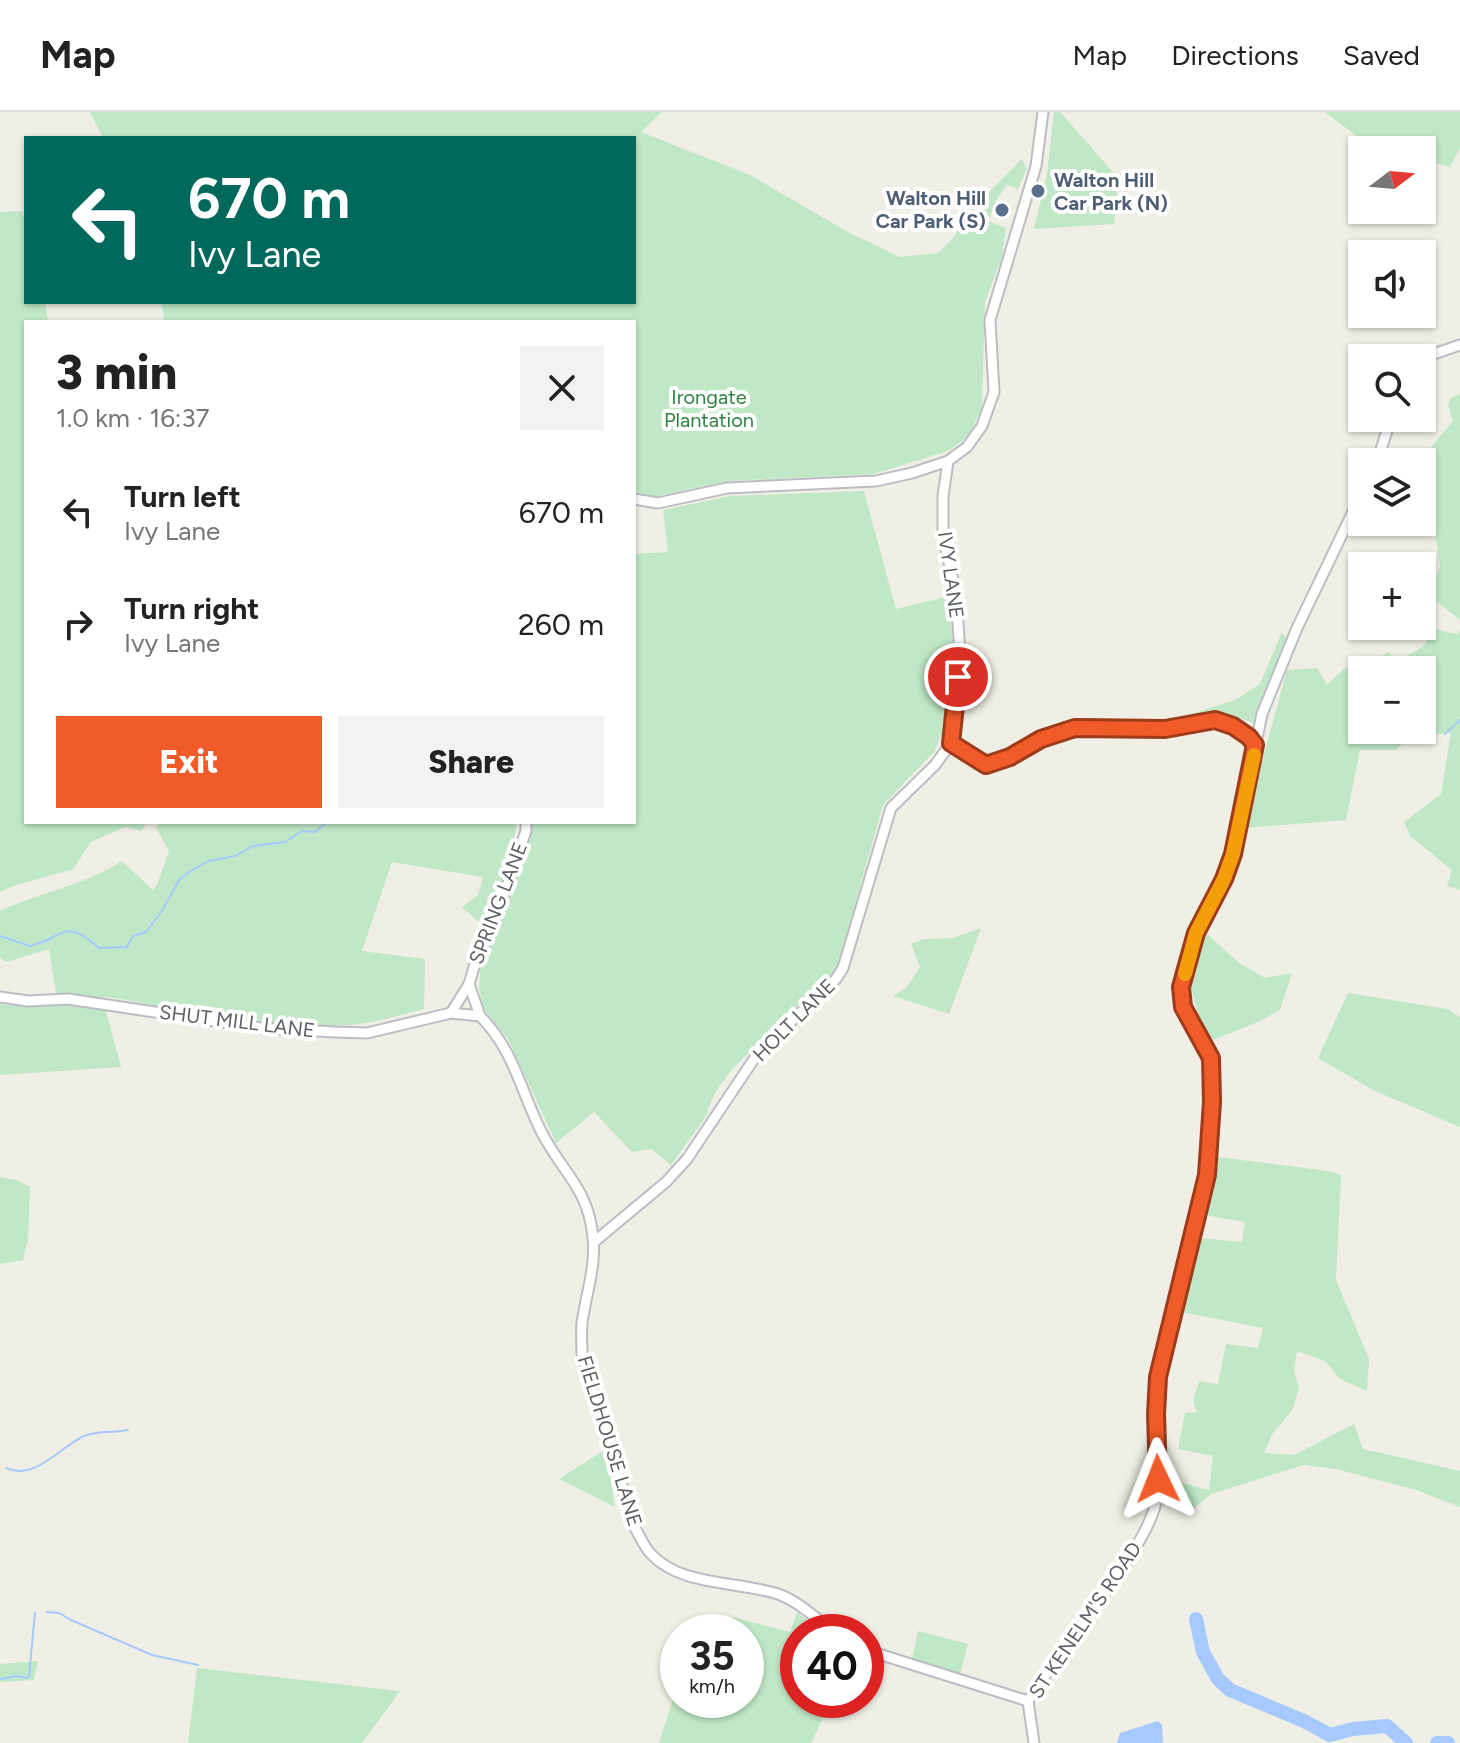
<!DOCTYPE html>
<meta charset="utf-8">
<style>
body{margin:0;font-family:Figtree,sans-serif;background:#f2f2f2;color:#222;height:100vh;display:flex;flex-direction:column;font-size:30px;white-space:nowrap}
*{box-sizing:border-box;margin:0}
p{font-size:26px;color:#767676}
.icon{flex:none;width:44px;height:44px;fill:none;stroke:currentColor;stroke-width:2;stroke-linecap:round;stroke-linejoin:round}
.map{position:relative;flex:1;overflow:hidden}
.sheet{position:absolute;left:24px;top:208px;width:612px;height:504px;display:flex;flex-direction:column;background:#fff;border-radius:0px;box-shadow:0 2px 6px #0004}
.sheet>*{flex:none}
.top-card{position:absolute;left:24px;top:24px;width:612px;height:168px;border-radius:0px;box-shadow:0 2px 6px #0004;background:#00695c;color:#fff;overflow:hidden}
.needle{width:52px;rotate:74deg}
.tools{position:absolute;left:1348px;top:24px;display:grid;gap:16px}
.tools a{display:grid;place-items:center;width:88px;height:88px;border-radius:0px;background:#fff;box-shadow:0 2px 6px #0004;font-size:40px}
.speed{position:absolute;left:660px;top:1502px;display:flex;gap:16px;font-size:40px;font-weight:700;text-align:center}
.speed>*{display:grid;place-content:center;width:104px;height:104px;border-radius:50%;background:#fff;box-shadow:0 2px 6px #0004;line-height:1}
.speed small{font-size:20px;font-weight:400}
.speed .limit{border:12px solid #d22;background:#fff;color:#111}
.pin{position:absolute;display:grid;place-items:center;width:68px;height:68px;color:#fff;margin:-34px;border:4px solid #fff;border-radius:50%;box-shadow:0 2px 8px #0007}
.me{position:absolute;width:88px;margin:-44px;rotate:358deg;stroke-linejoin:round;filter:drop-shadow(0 0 6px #0008)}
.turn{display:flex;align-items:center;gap:28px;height:168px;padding:0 32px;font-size:36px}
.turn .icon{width:104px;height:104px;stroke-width:2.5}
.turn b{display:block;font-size:56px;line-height:68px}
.round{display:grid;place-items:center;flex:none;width:84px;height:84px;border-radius:0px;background:#f2f2f2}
.head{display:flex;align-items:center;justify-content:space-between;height:136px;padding:0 32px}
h1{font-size:48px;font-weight:800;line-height:60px}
.button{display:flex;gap:16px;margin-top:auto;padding:16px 32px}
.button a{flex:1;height:92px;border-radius:0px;background:#f15b2a;color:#fff;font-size:32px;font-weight:800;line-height:92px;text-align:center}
.button a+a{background:#f2f2f2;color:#222}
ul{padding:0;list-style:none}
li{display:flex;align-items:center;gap:24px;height:112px;padding:0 32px}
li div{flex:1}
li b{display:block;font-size:30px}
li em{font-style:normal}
header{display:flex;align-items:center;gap:48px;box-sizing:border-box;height:112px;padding:0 40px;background:#fff;border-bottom:2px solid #e0e0e0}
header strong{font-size:38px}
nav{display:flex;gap:44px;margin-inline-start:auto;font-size:28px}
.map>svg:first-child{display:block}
</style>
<header>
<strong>Map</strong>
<nav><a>Map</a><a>Directions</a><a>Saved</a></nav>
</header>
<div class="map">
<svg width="1460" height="1631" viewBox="0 0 1460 1631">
<rect width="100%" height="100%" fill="#f0efe5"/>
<g fill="#c0e8c7" fill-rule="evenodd">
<path d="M90,0H662L641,20L750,63L848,120L900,145L938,141L954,125L969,100L1022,47L1027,57L1018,77L1007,73L996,88L988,109L1006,116L1002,145L985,190L982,296L968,325L948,339L874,362L729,369L653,385L634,380V210H162L164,204L161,190H634V26H103Z"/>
<path d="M1054,0H1060L1119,67L1114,112L1034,117L1047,62Z"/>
<path d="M1325,0H1460V36L1450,55L1431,50L1422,60V38H1364L1357,24Z"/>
<path d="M22,99L26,115V190H45L48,210H26V710H147L141,719L126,715L91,730L73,757L13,774L0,780V100Z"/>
<path d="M1460,282V508L1428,483L1440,455L1433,407L1422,398V350H1419L1453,309L1448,293L1451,286Z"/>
<path d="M864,379L896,497L949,484L954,547L946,613L934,640L883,693L837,857L733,956L716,979L707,999L709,1000L671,1053L651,1037L632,1040L594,1000L556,1031L508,927L484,897L479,877L481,850L533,717L531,710H634V442L668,440L663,398L730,384Z"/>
<path d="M1434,515L1442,519L1457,522L1460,519V778L1447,774L1452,758L1410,724L1404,710L1441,682L1451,621L1410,624L1396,638H1360L1346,708L1244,716L1287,558L1317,556L1327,573L1344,557L1376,547L1389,540L1395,551L1425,533ZM1362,558H1422V618H1362Z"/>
<path d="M1282,520L1287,528L1253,611L1234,604L1191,602L1235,588L1260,572Z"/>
<path d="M159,710H515L516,717L506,764L488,813L480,811L462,795L478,783L483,765L392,750L362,839L425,847L424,897C394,905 364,914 333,914C261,915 179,897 108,885L96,886L56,882L49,837L7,850L0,846V799C40,780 85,773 122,749L153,778L157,773L169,739L156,716Z"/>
<path d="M981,816L949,902L893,884L907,875L920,855L911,832L924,827L953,826Z"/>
<path d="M1207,822L1239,851L1265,866L1292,861L1280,898L1258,910L1213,928C1191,898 1180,853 1207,822Z"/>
<path d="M1348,881L1448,897L1460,905V1015L1375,979L1318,946Z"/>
<path d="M0,892L30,895L70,893L106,899L121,955L0,963Z"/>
<path d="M1218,1045L1328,1059L1341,1063L1336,1168L1369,1247L1367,1279L1340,1267L1325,1249L1297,1239L1294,1258L1299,1276L1292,1299L1272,1322L1264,1341L1294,1343L1354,1312L1363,1337L1460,1359V1395L1416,1378L1336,1357L1304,1353L1211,1382L1193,1397L1161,1390L1163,1366L1209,1378L1213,1344L1178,1337L1185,1301L1197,1300L1193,1289L1199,1269L1218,1272L1226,1232L1258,1236L1263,1216L1181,1200L1201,1126L1242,1130L1245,1110L1204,1103Z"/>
<path d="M0,1065L17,1068L30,1075L28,1128L23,1148L0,1152Z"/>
<path d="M606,1337L615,1395L559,1367Z"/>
<path d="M797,1500L821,1520H798V1588H832L811,1631H659L678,1572V1588H746V1520H728L733,1505L790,1520Z"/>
<path d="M918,1519L968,1532L960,1562L912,1547Z"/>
<path d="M38,1549L34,1568L0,1570V1552Z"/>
<path d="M197,1556L400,1579L362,1631H188Z"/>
</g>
<path fill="#a6c9ff" d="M1158,1609L1162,1613L1163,1631H1117L1120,1621Z"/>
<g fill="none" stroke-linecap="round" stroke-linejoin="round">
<g stroke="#a6c9ff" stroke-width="2">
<path d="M1445,622L1460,608"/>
<path d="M335,710H342"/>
<path d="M0,824L30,834C66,825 63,805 99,836L127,835L133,824L146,820L162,799L179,768L189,760L208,749L235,744L253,734L285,730L302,719L315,720L327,710"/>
<path d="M6,1356C36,1369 58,1336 84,1324C98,1318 113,1321 128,1318"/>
<path d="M47,1500L59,1501L71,1508L152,1543L198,1553"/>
<path d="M0,1567L16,1564L27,1566L29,1564L35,1501"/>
</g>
<g stroke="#a6c9ff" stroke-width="14">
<path d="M1196,1507L1203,1540L1218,1567L1230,1578L1304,1609L1330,1623L1353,1617L1387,1614L1406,1631"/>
<path d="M1437,1631H1448"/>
</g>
<defs>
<g id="minor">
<path d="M1422,246L1460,233"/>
<path d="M1377,350L1391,306"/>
<path d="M634,387L658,391L727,376L876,369L912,361L948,349L967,335L982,314L994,280L990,208L1036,54L1043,0"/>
<path d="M951,631L986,653L1010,645L1041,627L1075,616L1165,617L1215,608L1233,614L1249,625L1255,633"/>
<path d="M0,885L28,889L68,887L261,916L335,920L367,921L451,901L480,904C515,939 521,981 543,1023C564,1062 589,1078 593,1126C596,1155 586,1182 582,1211C581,1221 582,1232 582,1242L635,1416C640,1424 644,1435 651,1442C680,1474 737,1469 778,1482C798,1489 817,1507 834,1520"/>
<path d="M451,901L469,872"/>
<path d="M480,904L469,872L474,855L492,817L526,719V710"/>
<path d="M594,1130L666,1070L687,1047L758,941L836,867L843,856L891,696L935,653L951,631L960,542L956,481L943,425V384L948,349"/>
<path d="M866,1538L1028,1589"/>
<path d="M1034,1631L1028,1589C1056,1545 1090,1505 1119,1461C1135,1437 1152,1412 1158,1383L1156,1302L1158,1265L1207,1063L1213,963L1211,946L1183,895L1181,875L1196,821L1224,767L1233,742L1262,602L1297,516L1362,381"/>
</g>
</defs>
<use href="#minor" stroke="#bcbdc4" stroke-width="13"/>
<use href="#minor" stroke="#fff" stroke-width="9"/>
</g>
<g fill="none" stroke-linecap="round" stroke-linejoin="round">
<defs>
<path id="route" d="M958,565L951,631L986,653L1010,645L1041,627L1075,616L1165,617L1215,608L1233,614L1249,625L1255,633L1233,742L1224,767L1196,821L1181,875L1183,895L1211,946L1212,990L1207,1063L1158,1265L1156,1302L1158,1367"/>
</defs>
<use href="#route" stroke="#9d3b1b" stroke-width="20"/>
<use href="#route" stroke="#f15b2a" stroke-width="14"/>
<path stroke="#f59e0b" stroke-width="14" d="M1185,862L1196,821L1224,767L1233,742L1254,643"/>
</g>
<g fill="#5c6f8a" stroke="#fff" stroke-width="3">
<circle cx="1038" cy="79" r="8"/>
<circle cx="1002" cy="98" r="8"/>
</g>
<g text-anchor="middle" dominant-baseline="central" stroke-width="8" stroke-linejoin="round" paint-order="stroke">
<g font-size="20" font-weight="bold" fill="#4e5e75" stroke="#fff" text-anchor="start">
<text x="1054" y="68">Walton Hill<tspan x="1054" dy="23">Car Park (N)</tspan></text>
<text x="986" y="86" text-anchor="end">Walton Hill<tspan x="986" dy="23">Car Park (S)</tspan></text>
</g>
<g font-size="20" fill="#308242" stroke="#fff">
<text x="709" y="285">Irongate<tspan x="709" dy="23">Plantation</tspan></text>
</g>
<g font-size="20" fill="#5d5f66" stroke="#fff">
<text transform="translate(951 463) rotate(82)">IVY LANE</text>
<text transform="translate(498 791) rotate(-69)">SPRING LANE</text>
<text transform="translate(794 908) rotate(-45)">HOLT LANE</text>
<text transform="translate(237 909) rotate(7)">SHUT MILL LANE</text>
<text transform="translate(610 1329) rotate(73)">FIELDHOUSE LANE</text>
<text transform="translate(1085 1508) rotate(-56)">ST KENELM'S ROAD</text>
</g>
</g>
</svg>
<div class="tools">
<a><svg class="needle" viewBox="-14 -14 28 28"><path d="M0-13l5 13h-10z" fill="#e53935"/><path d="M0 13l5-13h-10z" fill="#767676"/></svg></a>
<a><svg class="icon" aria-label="sound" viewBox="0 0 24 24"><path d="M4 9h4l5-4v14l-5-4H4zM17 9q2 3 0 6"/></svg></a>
<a><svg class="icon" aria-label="search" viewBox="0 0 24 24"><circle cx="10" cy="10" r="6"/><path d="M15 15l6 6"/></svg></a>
<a><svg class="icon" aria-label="layers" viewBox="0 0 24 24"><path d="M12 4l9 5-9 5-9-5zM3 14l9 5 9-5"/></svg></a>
<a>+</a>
<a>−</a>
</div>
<div class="speed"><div>35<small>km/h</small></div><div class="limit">40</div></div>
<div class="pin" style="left:958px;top:565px;background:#d93025"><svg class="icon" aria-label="arrive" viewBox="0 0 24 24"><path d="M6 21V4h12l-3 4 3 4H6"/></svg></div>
<svg class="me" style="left:1158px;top:1367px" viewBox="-20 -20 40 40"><path d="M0-17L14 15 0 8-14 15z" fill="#f15b2a" stroke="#fff" stroke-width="4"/></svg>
<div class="top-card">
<div class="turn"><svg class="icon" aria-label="left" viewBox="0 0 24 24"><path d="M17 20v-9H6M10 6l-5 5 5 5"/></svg><div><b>670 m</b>Ivy Lane</div></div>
</div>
<section class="sheet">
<div class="head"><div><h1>3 min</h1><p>1.0 km · 16:37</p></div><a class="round"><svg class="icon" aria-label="close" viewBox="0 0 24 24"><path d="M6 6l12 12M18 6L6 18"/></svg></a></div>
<ul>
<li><svg class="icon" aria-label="left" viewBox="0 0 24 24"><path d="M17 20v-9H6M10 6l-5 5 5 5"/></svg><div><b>Turn left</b><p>Ivy Lane</p></div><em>670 m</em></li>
<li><svg class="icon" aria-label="right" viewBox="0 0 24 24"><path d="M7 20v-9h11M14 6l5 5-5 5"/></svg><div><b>Turn right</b><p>Ivy Lane</p></div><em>260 m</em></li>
</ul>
<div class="button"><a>Exit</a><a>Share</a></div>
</section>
</div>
